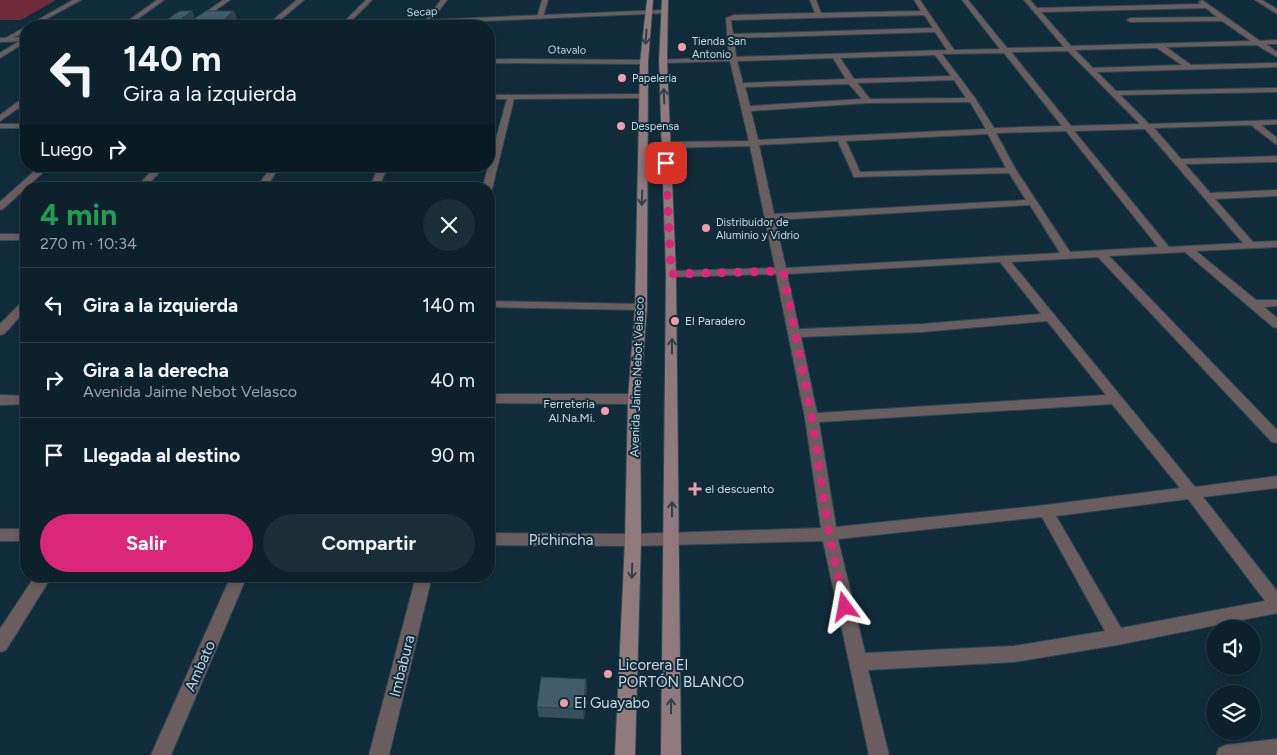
<!DOCTYPE html>
<html lang="es">
<meta charset="utf-8">
<style>
body{margin:0;font-family:Figtree,sans-serif;background:#1a2e36;color:#f1f3f6;height:100vh;display:flex;flex-direction:column;font-size:19px;white-space:nowrap}
*{box-sizing:border-box;margin:0}
p{font-size:16px;color:#9aa3a8}
.icon{flex:none;width:28px;height:28px;fill:none;stroke:currentColor;stroke-width:2;stroke-linecap:round;stroke-linejoin:round}
.map{position:relative;flex:1;overflow:hidden}
.details{position:absolute;left:20px;top:182px;width:475px;height:400px;display:flex;flex-direction:column;background:#0c212a;border-radius:20px;box-shadow:0 2px 8px #0003,0 0 0 1px #2c3e47}
.details>*{flex:none}
.hud{position:absolute;left:20px;top:20px;width:475px;height:152px;border-radius:20px;box-shadow:0 2px 8px #0003,0 0 0 1px #2c3e47;background:#0c212a;color:#f1f3f6;overflow:hidden}
.fabs{position:absolute;left:1206px;top:620px;display:grid;gap:10px}
.fabs a{display:grid;place-items:center;width:55px;height:55px;border-radius:50%;background:#0c212a;box-shadow:0 2px 8px #0003,0 0 0 1px #2c3e47;font-size:25px}
.pin{position:absolute;display:grid;place-items:center;width:42px;height:42px;color:#fff;margin:-21px;border-radius:10px;box-shadow:0 2px 8px #0006}
.me{position:absolute;width:55px;margin:-28px;rotate:347deg;stroke-linejoin:round;filter:drop-shadow(0 0 4px #0008)}
.turn{display:flex;align-items:center;gap:18px;height:105px;padding:0 20px;font-size:22px}
.turn .icon{width:65px;height:65px;stroke-width:2.5}
.turn b{display:block;font-size:35px;line-height:42px}
.then{display:flex;align-items:center;height:48px;padding:0 20px;background:#0003;gap:10px;font-size:19px}
.round{display:grid;place-items:center;flex:none;width:52px;height:52px;border-radius:26px;background:#1a2e36}
.head{display:flex;align-items:center;justify-content:space-between;height:85px;padding:0 20px}
h1{font-size:30px;font-weight:700;line-height:38px;color:#1e9e55}
.primary-button{display:flex;gap:10px;margin-top:auto;padding:10px 20px}
.primary-button a{flex:1;height:58px;border-radius:30px;background:#db2777;color:#fff;font-size:20px;font-weight:700;line-height:58px;text-align:center}
.primary-button a+a{background:#1a2e36;color:#f1f3f6}
ul{padding:0;list-style:none}
li{display:flex;align-items:center;gap:15px;height:75px;padding:0 20px;border-top:1px solid #2c3e47}
li div{flex:1}
li b{display:block;font-size:19px}
li em{font-style:normal}
.map>svg:first-child{display:block}
</style>
<div class="map">
<svg width="1277" height="755" viewBox="0 0 1277 755">
<rect width="100%" height="100%" fill="#102c38"/>
<path fill="#6e2b3c" d="M0,0H56L21,20H0Z"/>
<g fill="none" stroke-linecap="round" stroke-linejoin="round">
<defs>
<g id="minor">
<path d="M73,0H81L33,26H26V31L7,41L2,40Z"/>
<path d="M157,0H164L128,26H121Z"/>
<path d="M297,0H304L273,26H266Z"/>
<path d="M366,0H372L346,26H340Z"/>
<path d="M441,0H447L430,22H426L425,21Z"/>
<path d="M542,0H548L543,17L540,19L537,17Z"/>
<path d="M810,0H816L821,13L921,11L914,0H920L954,50L1000,49L962,0H968L1007,48L1064,47L1024,0H1030L1037,8L1201,4L1199,2L1202,0L1260,41L1277,40V44H1266L1277,52V57L1257,45L1166,47L1191,65L1277,63V67L1097,72L1116,91L1277,88V92L1120,95L1149,124L1277,120V124L1261,125L1277,138V145L1251,125L1154,128L1181,159L1277,156V162L1185,164L1210,193L1277,190V196L1215,199L1253,242L1277,241V247L1196,251L1256,300H1277V306L1264,307L1277,318V328L1273,327L1185,252L1109,256L1277,430V443L1272,442L1098,257L1011,262L1195,487L1277,476V488L1203,497L1277,591V613L1117,645L1014,662L868,670L889,755H869L823,541L633,546L489,545V533L633,534L821,528L805,418L776,274L671,277L666,274L671,271L775,268L750,146L665,148L661,145L665,142L749,141L730,61L663,63L659,61L661,60L729,57L726,18L734,15L815,13ZM1206,8L1217,17L1130,18L1127,20L1130,22L1222,21L1251,41L1071,46L1041,12ZM924,15L933,28L733,34L731,20ZM935,32L947,50L736,57L734,38ZM1157,48L1182,65L1093,68L1075,50ZM1068,51L1140,124L1071,126L1011,52ZM1004,53L1062,126L994,128L975,98L942,54ZM935,55L951,76L854,79L840,58ZM833,58L846,79L743,83L737,61ZM954,80L966,98L870,99L857,83ZM849,84L862,99L750,106L745,87ZM970,102L986,129L758,140L751,111L868,103ZM1145,129L1243,243L1169,247L1074,131ZM1066,131L1158,247L1070,252L1016,170L996,133ZM988,134L1006,168L860,172L846,141ZM838,141L854,177L1009,173L1026,200L774,214L759,145ZM1030,205L1060,253L786,268L775,220ZM1000,262L1041,314L922,324L799,329L787,274ZM1047,321L1106,395L817,413L801,337L922,332ZM1112,404L1180,488L1046,505L836,527L819,422ZM1188,499L1265,601L1121,628L1056,516ZM1042,517L1105,631L1014,646L865,653L838,539Z"/>
<path d="M1255,0H1262L1277,9V14Z"/>
<path d="M26,37V42L0,58V53Z"/>
<path d="M489,59L644,60L648,62L644,64L489,63Z"/>
<path d="M644,94L648,96L647,98L514,99L492,189L489,191V189H482L507,99H489V95Z"/>
<path d="M23,98H26V103L0,121V115Z"/>
<rect x="0" y="124" width="26" height="4"/>
<path d="M40,166H50L3,209L0,210V202Z"/>
<path d="M156,166H165L144,189H135Z"/>
<path d="M271,166H280L265,189H256Z"/>
<path d="M379,166H388L378,189H369Z"/>
<rect x="0" y="234" width="26" height="6"/>
<path d="M26,301V310L4,334L0,335V324L22,302Z"/>
<path d="M489,301L641,304L647,307L641,310L489,307Z"/>
<path d="M489,394H634L639,396L640,399L639,402L634,404L489,403Z"/>
<path d="M0,395L26,396V404L0,405Z"/>
<rect x="0" y="529" width="26" height="12"/>
<path d="M35,576H52L6,650L0,652V629Z"/>
<path d="M231,576H247L171,755H151Z"/>
<path d="M416,576H432L389,755H369Z"/>
<path d="M1277,739V755H1216L1219,748L1226,745Z"/>
</g>
<g id="tertiary">
<path d="M223,0H230L193,26H186Z"/>
<path d="M664,10L666,13L371,26H328L331,24Z"/>
<path d="M26,37V41L0,42V38Z"/>
</g>
<g id="secondary">
<path d="M647,0H653L648,62L647,307L640,399L641,540L635,755H615L625,540L628,399L635,307L640,62Z"/>
<path d="M662,0H668L667,61L676,274L681,755H661L666,274L659,61Z"/>
</g>
</defs>
<use href="#minor" stroke="#2d4753" stroke-width="2"/>
<use href="#tertiary" stroke="#2d4753" stroke-width="2"/>
<use href="#secondary" stroke="#2d4753" stroke-width="2"/>
<use href="#minor" fill="#6a5d5f" fill-rule="evenodd"/>
<use href="#tertiary" fill="#6a5d5f" fill-rule="evenodd"/>
<use href="#secondary" fill="#907a7d" fill-rule="evenodd"/>
</g>
<path fill="#38505b" d="M586,679L587,689L584,719L539,717L537,707Z"/>
<g fill="#2e414a">
<path d="M192,11L195,18L185,24L182,18Z"/>
<path d="M234,11L237,18L227,26H216Z"/>
<path d="M586,679L587,689L584,719L583,709Z"/>
</g>
<g fill="#415d6a" stroke="#2e414a">
<path d="M180,11H192L182,18L183,21H191L206,11H234L216,26H157Z"/>
<path d="M541,677L586,679L583,709L537,707Z"/>
</g>
<defs><path id="oneway-shaft" d="M-6 0H5M1.5-3L5.5 0L1.5 3" fill="none" stroke-width="1.6" stroke-linecap="round" stroke-linejoin="round" transform="scale(1.25)"/></defs>
<g stroke="#304049">
<use href="#oneway-shaft" transform="translate(646 37) rotate(94)"/>
<use href="#oneway-shaft" transform="translate(664 96) rotate(-92)"/>
<use href="#oneway-shaft" transform="translate(642 198) rotate(91)"/>
<use href="#oneway-shaft" transform="translate(672 346) rotate(-90)"/>
<use href="#oneway-shaft" transform="translate(672 509) rotate(-90)"/>
<use href="#oneway-shaft" transform="translate(632 571) rotate(92)"/>
<use href="#oneway-shaft" transform="translate(671 706) rotate(-90)"/>
</g>
<g fill="none" stroke-linecap="round" stroke-linejoin="round">
<path stroke="#db2777" stroke-width="9" stroke-dasharray="0 16.2" d="M666,163L671,274L783,271L812,418L829,534L845,607"/>
</g>
<g fill="#f39aab" stroke="#102c38" stroke-width="2">
<circle cx="682" cy="47" r="5"/>
<circle cx="622" cy="78" r="5"/>
<circle cx="621" cy="126" r="5"/>
<circle cx="706" cy="228" r="5"/>
<circle cx="675" cy="321" r="5"/>
<circle cx="605" cy="411" r="5"/>
<path d="M692.5 481.5h5v5h5v5h-5v5h-5v-5h-5v-5h5z"/>
<circle cx="608" cy="674" r="5"/>
<circle cx="564" cy="703" r="5"/>
</g>
<g text-anchor="middle" dominant-baseline="central" stroke-width="4" stroke-linejoin="round" paint-order="stroke">
<g font-size="11" fill="#c7d7de" stroke="#102c38">
<text transform="translate(422 12) rotate(-3)">Secap</text>
<text transform="translate(567 50) rotate(1)">Otavalo</text>
</g>
<g font-size="11" fill="#c7d7de" stroke="#102c38" text-anchor="start">
<text x="692" y="41">Tienda San<tspan x="692" dy="13">Antonio</tspan></text>
<text x="632" y="78">Papeleria</text>
<text x="631" y="126">Despensa</text>
<text x="716" y="222">Distribuidor de<tspan x="716" dy="13">Aluminio y Vidrio</tspan></text>
</g>
<g font-size="12" fill="#c7d7de" stroke="#102c38" text-anchor="start">
<text x="685" y="321">El Paradero</text>
<text x="595" y="404" text-anchor="end">Ferreteria<tspan x="595" dy="14">Al.Na.Mi.</tspan></text>
<text x="705" y="489">el descuento</text>
</g>
<g font-size="12" fill="#c7d7de" stroke="#102c38">
<text transform="translate(637 377) rotate(-88)">Avenida Jaime Nebot Velasco</text>
</g>
<g font-size="15" fill="#c7d7de" stroke="#102c38">
<text x="561" y="540">Pichincha</text>
<text transform="translate(200 666) rotate(-66)">Ambato</text>
<text transform="translate(402 666) rotate(-76)">Imbabura</text>
</g>
<g font-size="15" fill="#c7d7de" stroke="#102c38" text-anchor="start">
<text x="618" y="665">Licorera El<tspan x="618" dy="17">PORTÓN BLANCO</tspan></text>
<text x="574" y="703">El Guayabo</text>
</g>
</g>
</svg>
<div class="fabs">
<a><svg class="icon" aria-label="sound" viewBox="0 0 24 24"><path d="M4 9h4l5-4v14l-5-4H4zM17 9q2 3 0 6"/></svg></a>
<a><svg class="icon" aria-label="layers" viewBox="0 0 24 24"><path d="M12 4l9 5-9 5-9-5zM3 14l9 5 9-5"/></svg></a>
</div>
<div class="pin" style="left:666px;top:163px;background:#d93025"><svg class="icon" aria-label="arrive" viewBox="0 0 24 24"><path d="M6 21V4h12l-3 4 3 4H6"/></svg></div>
<svg class="me" style="left:845px;top:607px" viewBox="-20 -20 40 40"><path d="M0-17L14 15 0 8-14 15z" fill="#db2777" stroke="#fff" stroke-width="4"/></svg>
<div class="hud">
<div class="turn"><svg class="icon" aria-label="left" viewBox="0 0 24 24"><path d="M17 20v-9H6M10 6l-5 5 5 5"/></svg><div><b>140 m</b>Gira a la izquierda</div></div>
<div class="then">Luego<svg class="icon" aria-label="right" viewBox="0 0 24 24"><path d="M7 20v-9h11M14 6l5 5-5 5"/></svg></div>
</div>
<section class="details">
<div class="head"><div><h1>4 min</h1><p>270 m · 10:34</p></div><a class="round"><svg class="icon" aria-label="close" viewBox="0 0 24 24"><path d="M6 6l12 12M18 6L6 18"/></svg></a></div>
<ul>
<li><svg class="icon" aria-label="left" viewBox="0 0 24 24"><path d="M17 20v-9H6M10 6l-5 5 5 5"/></svg><div><b>Gira a la izquierda</b></div><em>140 m</em></li>
<li><svg class="icon" aria-label="right" viewBox="0 0 24 24"><path d="M7 20v-9h11M14 6l5 5-5 5"/></svg><div><b>Gira a la derecha</b><p>Avenida Jaime Nebot Velasco</p></div><em>40 m</em></li>
<li><svg class="icon" aria-label="arrive" viewBox="0 0 24 24"><path d="M6 21V4h12l-3 4 3 4H6"/></svg><div><b>Llegada al destino</b></div><em>90 m</em></li>
</ul>
<div class="primary-button"><a>Salir</a><a>Compartir</a></div>
</section>
</div>
